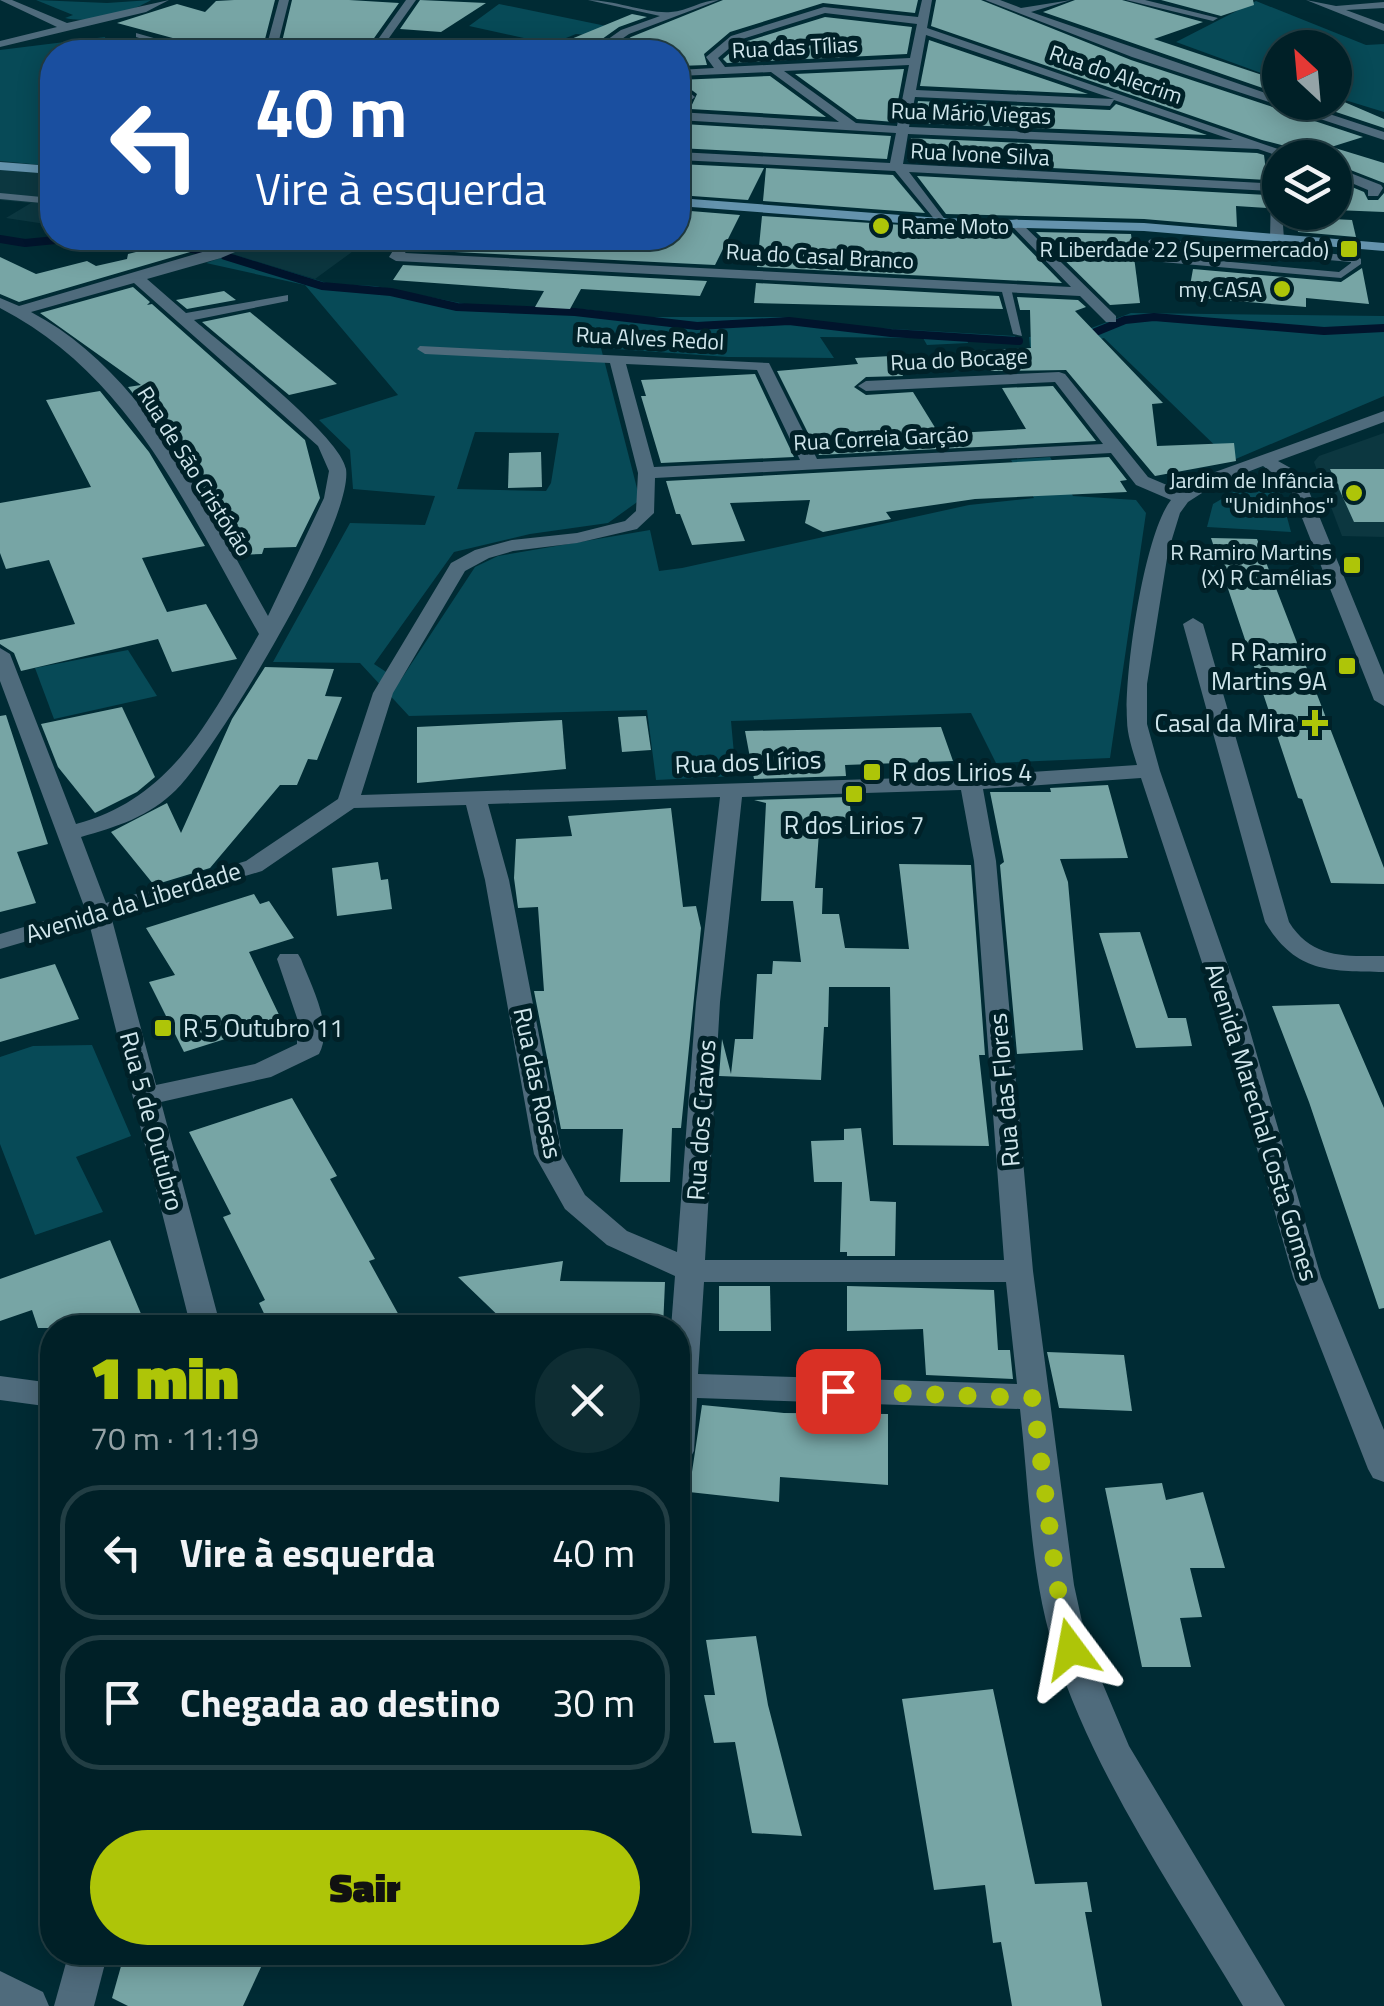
<!DOCTYPE html>
<html lang="pt">
<meta charset="utf-8">
<style>
body{margin:0;font-family:"Titillium Web",sans-serif;background:#0e2d33;color:#f1f3f6;height:100vh;display:flex;flex-direction:column;font-size:38px;white-space:nowrap}
*{box-sizing:border-box;margin:0}
p{font-size:32px;color:#95a3a7}
.icon{flex:none;width:55px;height:55px;fill:none;stroke:currentColor;stroke-width:2;stroke-linecap:round;stroke-linejoin:round}
.map{position:relative;flex:1;overflow:hidden}
.drawer{position:absolute;left:40px;top:1315px;width:650px;height:650px;display:flex;flex-direction:column;background:#002027;border-radius:40px;box-shadow:0 5px 25px #0003,0 0 0 2px #223e44}
.drawer>*{flex:none}
.hud{position:absolute;left:40px;top:40px;width:650px;height:210px;border-radius:40px;box-shadow:0 5px 25px #0003,0 0 0 2px #223e44;background:#1a4fa0;color:#fff;overflow:hidden}
.needle{width:65px;rotate:334deg}
.fabs{position:absolute;left:1262px;top:30px;display:grid;gap:20px}
.fabs a{display:grid;place-items:center;width:90px;height:90px;border-radius:50%;background:#002027;box-shadow:0 5px 25px #0003,0 0 0 2px #223e44;font-size:50px}
.pin{position:absolute;display:grid;place-items:center;width:85px;height:85px;color:#fff;margin:-42px;border-radius:20px;box-shadow:0 5px 15px #0006}
.me{position:absolute;width:110px;margin:-55px;rotate:347deg;stroke-linejoin:round;filter:drop-shadow(0 0 8px #0008)}
.turn{display:flex;align-items:center;gap:35px;height:210px;padding:0 50px;font-size:45px}
.turn .icon{width:130px;height:130px;stroke-width:2.5}
.turn b{display:block;font-size:70px;line-height:85px}
.round{display:grid;place-items:center;flex:none;width:105px;height:105px;border-radius:52px;background:#0e2d33}
.overview{display:flex;align-items:center;justify-content:space-between;height:170px;padding:0 50px}
h1{font-size:60px;font-weight:800;line-height:75px;color:#aec508}
.primary-button{display:flex;gap:20px;margin-top:auto;padding:20px 50px}
.primary-button a{flex:1;height:115px;border-radius:60px;background:#aec508;color:#111;font-size:40px;font-weight:800;line-height:115px;text-align:center}
ul{padding:0;list-style:none}
li{display:flex;align-items:center;gap:30px;height:135px;margin:0 20px 15px;padding:0 30px;border:5px solid #223e44;border-radius:40px}
li div{flex:1}
li b{display:block;font-size:38px}
li em{font-style:normal}
.map>svg:first-child{display:block}
</style>
<div class="map">
<svg width="1384" height="2006" viewBox="0 0 1384 2006">
<rect width="100%" height="100%" fill="#002b34"/>
<g fill="#0c3740">
<path d="M0,161L52,166V225L6,218L31,203L0,200Z"/>
<path d="M128,238H371L315,279L232,254Z"/>
<path d="M1384,433V537L1342,536L1314,462L1319,456Z"/>
</g>
<g fill="#074a57" fill-rule="evenodd">
<path d="M36,0L107,3L151,0C130,13 89,24 65,18L73,15Z"/>
<path d="M1256,1L1366,45L1384,44V112L1335,97V48H1280V80L1176,42Z"/>
<path d="M499,4L611,27L597,36L576,34L551,44L469,26Z"/>
<path d="M105,37L107,52H52V166L0,161V50Z"/>
<path d="M232,254L330,284L375,286L465,304L583,309L646,317H781L859,327L1015,336L1017,342L967,339L968,343L927,345L923,338L820,337L834,358L728,357L601,348L640,500L608,523L530,534L454,552L374,664L400,681L475,567L498,556L650,530L659,571L682,568L969,505L1034,498L1011,460L1050,457L1073,496L1136,500L1146,513L1110,758L996,763L971,713L731,721L736,776L656,780L647,710L409,716L360,663L273,662L350,523L425,525L435,496L353,489L350,450L319,420L398,395L305,285L206,263ZM475,432L559,433L551,483L546,491L457,489Z"/>
<path d="M1131,313L1384,316V396L1231,461L1104,338L1085,343L1030,347L1029,337L1078,333Z"/>
<path d="M1256,479L1280,491L1291,532L1207,527L1213,504Z"/>
<path d="M128,650L157,696L54,719L35,668Z"/>
<path d="M92,1045L131,1136L76,1157L103,1212L35,1235L0,1144V1057L33,1046Z"/>
</g>
<g fill="none" stroke-linecap="round" stroke-linejoin="round">
<g stroke="#01142c" stroke-width="8">
<path d="M117,238L155,241L211,253"/>
<path d="M0,239L25,243L76,238"/>
<path d="M225,256L322,286L391,292L457,307L575,312L697,326L789,321L891,333L1019,341"/>
<path d="M1081,338L1125,320L1154,317L1324,331L1384,328"/>
</g>
</g>
<g fill="#77a5a5">
<path d="M234,0H275L263,47H244L214,39L195,44L117,23L177,4L205,12L216,1Z"/>
<path d="M292,0H349L399,3L367,48L302,49L303,46H281Z"/>
<path d="M420,0L486,3L441,32L400,29Z"/>
<path d="M723,0H918L915,13L823,3L730,32L704,54L707,65L678,66V52H609L631,37Z"/>
<path d="M936,0H981L1131,60L1363,137L1312,153L1262,140L931,26Z"/>
<path d="M1075,0H1122L1203,22L1154,39L1280,81V94L1043,12Z"/>
<path d="M1161,0H1253L1254,5L1221,16Z"/>
<path d="M632,14L647,17L619,27L588,49L559,44Z"/>
<path d="M825,17L912,27L907,54L727,63L723,59L741,43Z"/>
<path d="M929,40L1088,94L920,86Z"/>
<path d="M904,69L894,122L857,119L795,74Z"/>
<path d="M770,76L826,117L690,109L697,94L685,85L678,88V80Z"/>
<path d="M1335,98L1384,119V128L1306,102H1335Z"/>
<path d="M918,101L1110,110L1116,104L1207,135L914,123Z"/>
<path d="M683,124L891,136L887,159L678,148V133Z"/>
<path d="M911,138L1257,153L1264,155L1267,180L907,160Z"/>
<path d="M1335,148L1384,163V183L1335,164Z"/>
<path d="M678,164L764,168L748,200L678,195Z"/>
<path d="M766,168L893,175L925,213L763,201Z"/>
<path d="M917,176L1267,195V208L1236,206L1237,227L1144,219L946,214Z"/>
<path d="M1335,180L1364,192L1368,200H1378L1384,193V212L1335,210Z"/>
<path d="M678,210L740,215L715,265L414,250L423,238L642,248L647,238H678Z"/>
<path d="M762,216L1012,232L1062,283L757,267Z"/>
<path d="M1296,217L1352,220L1356,237L1298,232Z"/>
<path d="M1036,232L1131,234L1140,303L1110,305Z"/>
<path d="M176,238H227L221,243L19,302L0,294V257L36,274L87,261L96,266L127,259L128,254L168,244Z"/>
<path d="M403,265L707,281L700,296L581,289L570,309L535,307L544,291L393,280Z"/>
<path d="M1362,268L1369,304L1306,298V307L1188,297L1193,269L1341,282Z"/>
<path d="M756,283L999,296L1003,309L754,303Z"/>
<path d="M133,287L150,302L147,305L152,304L305,440L320,498L296,547L264,548L262,554L238,555L173,444L128,387L141,385L40,313Z"/>
<path d="M224,291L236,300L187,309L176,300Z"/>
<path d="M1017,297L1078,300L1086,307L1075,311L1163,403L1152,404L1157,446L1234,443L1236,461L1155,476L1066,370L991,371L979,351L1031,348L1030,310H1020Z"/>
<path d="M250,312L337,384L289,395L202,322Z"/>
<path d="M891,356L903,376L866,377L854,387L866,395L913,392L939,434L1026,429L1002,388L1053,386L1096,441L819,455L777,371L858,364L855,358Z"/>
<path d="M755,374L794,457L661,463L641,396H646L641,380Z"/>
<path d="M100,391L149,452L205,546L142,558L167,612L206,604L237,659L172,672L158,639L21,671L14,653L0,644V640L75,624L49,560L6,569L0,553V503L91,487L46,400Z"/>
<path d="M541,452L542,487L508,488L509,453Z"/>
<path d="M1109,457L1127,480L1120,481L1127,492L975,499L886,512L891,519L823,532L805,523L810,500L730,503L745,541L692,545L680,514H676L666,481Z"/>
<path d="M1330,469H1384V522H1354Z"/>
<path d="M1211,538L1257,539L1384,868V884L1331,883L1302,799L1298,798Z"/>
<path d="M265,667L334,669L325,696L342,697L317,760L308,759L297,785H280L210,868L154,885L111,832L167,803L181,833L232,719Z"/>
<path d="M122,707L155,777L137,792L95,813L58,767L41,724Z"/>
<path d="M6,715L48,844L17,852L36,903L0,912V716Z"/>
<path d="M646,716L651,750L622,752L618,717Z"/>
<path d="M562,720L566,769L417,783V727Z"/>
<path d="M941,727L953,761L845,765L846,776L754,779L745,731Z"/>
<path d="M1108,785L1128,858L1060,859L1068,882L1083,1050L1017,1054L1000,865L1004,862L990,792H1051L1050,788Z"/>
<path d="M849,797L853,832H819L815,888H823L822,914H839L845,948L909,949L899,864L971,865L985,1055H979L989,1146L893,1145L890,987H829L828,1027H824L821,1080L719,1076L722,1039L731,1074L735,1039H753L757,974H772L773,961L801,962L793,901H761L766,803L754,800Z"/>
<path d="M671,808L683,907L696,906L701,928L681,1128H672L670,1182H620L623,1129H561L534,991H544L538,907L518,908L514,878L516,839L572,836L568,816Z"/>
<path d="M378,862L381,880L388,879L392,909L337,916L332,868Z"/>
<path d="M254,894L260,904L269,901L294,938L249,952L282,1021L184,1052L149,982L175,975L146,928Z"/>
<path d="M1140,932L1168,1018H1186L1192,1046L1136,1048L1099,933Z"/>
<path d="M55,964L79,1019L0,1042V979Z"/>
<path d="M1339,1004L1384,1108V1308L1379,1309L1309,1102L1272,1006Z"/>
<path d="M292,1098L337,1176L330,1179L375,1259L369,1261L406,1328H271L259,1303L265,1300L223,1217L231,1214L189,1132Z"/>
<path d="M861,1128L870,1201L896,1202L895,1256H847V1252H840L842,1182H814L811,1141L844,1140V1129Z"/>
<path d="M110,1240L147,1328H38L32,1310L0,1321V1279Z"/>
<path d="M563,1261L560,1281L665,1282L663,1328H511L458,1277Z"/>
<path d="M719,1286H770L771,1331H719Z"/>
<path d="M847,1286L994,1290L998,1350H1010L1013,1379L926,1375L923,1329L847,1331Z"/>
<path d="M1047,1352L1124,1355L1132,1411L1059,1408Z"/>
<path d="M702,1405L784,1413L888,1414V1485L780,1477L779,1502L689,1492Z"/>
<path d="M1162,1483L1166,1500L1203,1492L1225,1568H1190L1202,1617L1180,1618L1191,1667H1142L1105,1488Z"/>
<path d="M756,1636L768,1705L802,1836L752,1833L735,1742L714,1743L704,1695H715L706,1640Z"/>
<path d="M993,1689L1035,1884L1087,1882L1092,1912H1085L1102,2006H1012L1001,1942L993,1943L985,1885L934,1890L902,1699Z"/>
<path d="M125,1952H268L243,2006H128L112,1998Z"/>
</g>
<g fill="none" stroke-linecap="round" stroke-linejoin="round">
<g fill="#4f6b7c" fill-rule="evenodd">
<path d="M0,193L52,198V204L0,199Z"/>
<path d="M1277,236L1282,239L1280,249L1356,256L1361,259V264L1341,278L1162,262L1145,249L1149,240L1152,239L1271,249L1272,239ZM1156,245L1351,262V263L1339,272L1165,256L1155,248Z"/>
<path d="M1006,285L1011,288L1022,336L1013,334L1001,288Z"/>
</g>
<g fill="#4f6b7c" fill-rule="evenodd">
<path d="M0,0H12L67,23L169,0L146,12L0,47V41L57,27Z"/>
<path d="M279,0H289L276,52H265Z"/>
<path d="M406,0H416L379,52H369Z"/>
<path d="M588,0C615,0 647,14 671,12C688,11 701,0 719,0L629,34L603,52H590L621,30L660,16Z"/>
<path d="M922,0H932L927,28L1304,158H1284L1258,149L908,134L903,164L1280,184L1284,239L1277,243L1270,239L1271,191L909,172L947,222L940,226L895,171L678,160V152L890,163L896,133L678,120V112L839,122L771,72L678,76V70L714,68L706,57L731,36L824,7L918,17ZM825,13L917,24L910,58L725,67L718,58L739,40ZM926,35L1114,99L916,90ZM909,65L897,126L856,123L784,71ZM915,97L1110,106L1114,100L1233,140L909,127Z"/>
<path d="M985,0H1000L1021,8L1071,0L1031,12L1280,98V102H1293L1384,132V140L1132,57Z"/>
<path d="M1126,0H1145L1218,18L1213,21Z"/>
<path d="M1306,0L1336,6L1384,2V8L1346,10L1384,24V31Z"/>
<path d="M136,33L182,46L174,52H163L168,47L136,37Z"/>
<path d="M685,89L695,97L678,111V102L682,97L679,93Z"/>
<path d="M1335,167L1381,185L1383,188L1378,196H1368V190L1335,176Z"/>
<path d="M1017,219L1116,316V322H1106L1080,296L396,261L389,257L401,238H415L405,253L1071,287L1012,226V220Z"/>
<path d="M250,238H268L221,258L147,279L186,313L288,295V301L194,320C224,346 341,436 346,469C354,523 217,749 176,790C149,817 116,827 81,837L106,903L246,861L338,799L373,693L451,563L475,550L512,540L577,533L625,521L636,511L638,473L610,363L425,354L417,349L420,346L769,363L817,459L1103,444L1055,382L866,391L858,386L866,381L1059,372L1065,374L1148,477L1181,491L1204,476L1384,411V422L1278,461L1296,471L1306,484L1384,675V706L1374,700L1289,485L1263,466L1216,484L1188,502L1180,513L1168,552L1147,684V724L1160,771L1246,1017L1321,1277L1384,1430V1482L1373,1478L1368,1469L1293,1277L1220,1017L1141,778L983,789L996,861L1033,1271L1074,1585L1088,1649L1129,1746L1285,2006H1243C1175,1891 1095,1778 1054,1650C1030,1574 1029,1488 1020,1409L697,1398L694,1451L689,1460L678,1464V1328H671L675,1276L607,1245L565,1209L534,1154L485,880L466,805L354,808L262,871L111,916L156,1085L255,1064L297,1044V1018L277,959L280,954H298L301,959C311,986 334,1026 319,1054L271,1077L161,1102L221,1328H191L89,923L0,949V934L85,909L0,681V648L10,654L76,824C174,798 211,716 259,634C187,510 133,377 0,308V298L19,306ZM134,283L318,446L329,471L324,498L268,616C207,509 146,372 31,312ZM626,364L757,370L800,460L654,467ZM1111,453L1136,485L1171,500C1144,534 1124,674 1127,720C1127,735 1133,751 1137,765L971,776L361,795L393,693L465,571L489,558L513,551L577,543L637,529L654,513L655,478ZM961,790L974,861L1004,1260H705L720,1002L742,797ZM720,797L696,1002L677,1252L627,1231L585,1195L562,1154L509,880L488,804ZM704,1282H1006L1017,1384L698,1374Z"/>
<path d="M1193,618L1203,624L1289,922C1312,959 1345,956 1384,956V972C1329,971 1296,973 1265,922L1183,624Z"/>
<path d="M0,1376L52,1383V1407L0,1400Z"/>
<path d="M69,1952H108L94,2006H54Z"/>
<path d="M0,1971L43,1992L49,2006H0Z"/>
</g>
<g fill="#6493ad" fill-rule="evenodd">
<path d="M0,162L52,166V174L0,170Z"/>
<path d="M678,198L940,218L1144,223L1384,243V251L1144,231L940,226L678,206Z"/>
</g>
</g>
<g fill="none" stroke-linecap="round" stroke-linejoin="round">
<path stroke="#aec508" stroke-width="18" stroke-dasharray="0 32.4" d="M838,1391L1033,1398L1057,1585L1071,1649"/>
</g>
<g fill="#aec508" stroke="#002128" stroke-width="4">
<circle cx="881" cy="226" r="10"/>
<rect x="1339" y="239" width="20" height="20" rx="5"/>
<circle cx="1282" cy="289" r="10"/>
<circle cx="1354" cy="493" r="10"/>
<rect x="1342" y="555" width="20" height="20" rx="5"/>
<rect x="1337" y="656" width="20" height="20" rx="5"/>
<path d="M1310 708h10v10h10v10h-10v10h-10v-10h-10v-10h10z"/>
<rect x="862" y="762" width="20" height="20" rx="5"/>
<rect x="844" y="784" width="20" height="20" rx="5"/>
<rect x="153" y="1018" width="20" height="20" rx="5"/>
</g>
<g text-anchor="middle" dominant-baseline="central" stroke-width="10" stroke-linejoin="round" paint-order="stroke">
<g font-size="22" fill="#d0e6ec" stroke="#002128">
<text transform="translate(795 47) rotate(-3)">Rua das Tílias</text>
<text transform="translate(1116 74) rotate(19)">Rua do Alecrim</text>
<text transform="translate(971 113) rotate(2)">Rua Mário Viegas</text>
<text transform="translate(980 154) rotate(3)">Rua Ivone Silva</text>
<text transform="translate(820 256) rotate(3)">Rua do Casal Branco</text>
<text transform="translate(650 338) rotate(3)">Rua Alves Redol</text>
<text transform="translate(959 359) rotate(-3)">Rua do Bocage</text>
<text transform="translate(881 438) rotate(-3)">Rua Correia Garção</text>
<text transform="translate(195 471) rotate(58)">Rua de São Cristóvão</text>
</g>
<g font-size="22" fill="#d0e6ec" stroke="#002128" text-anchor="end">
<text x="901" y="226" text-anchor="start">Rame Moto</text>
<text x="1329" y="249">R Liberdade 22 (Supermercado)</text>
<text x="1262" y="289">my CASA</text>
<text x="1334" y="480">Jardim de Infância<tspan x="1334" dy="25">"Unidinhos"</tspan></text>
<text x="1332" y="552">R Ramiro Martins<tspan x="1332" dy="25">(X) R Camélias</tspan></text>
</g>
<g font-size="25" fill="#d0e6ec" stroke="#002128" text-anchor="end">
<text x="1327" y="652">R Ramiro<tspan x="1327" dy="29">Martins 9A</tspan></text>
<text x="1295" y="723">Casal da Mira</text>
<text x="892" y="772" text-anchor="start">R dos Lirios 4</text>
<text x="854" y="825" text-anchor="middle">R dos Lirios 7</text>
<text x="183" y="1028" text-anchor="start">R 5 Outubro 11</text>
</g>
<g font-size="25" fill="#d0e6ec" stroke="#002128">
<text transform="translate(748 762) rotate(-2)">Rua dos Lírios</text>
<text transform="translate(133 902) rotate(-17)">Avenida da Liberdade</text>
<text transform="translate(538 1083) rotate(78)">Rua das Rosas</text>
<text transform="translate(1004 1090) rotate(-95)">Rua das Flores</text>
<text transform="translate(701 1120) rotate(-86)">Rua dos Cravos</text>
<text transform="translate(152 1121) rotate(75)">Rua 5 de Outubro</text>
<text transform="translate(1262 1122) rotate(73)">Avenida Marechal Costa Gomes</text>
</g>
</g>
</svg>
<div class="fabs">
<a><svg class="needle" viewBox="-14 -14 28 28"><path d="M0-13l5 13h-10z" fill="#e53935"/><path d="M0 13l5-13h-10z" fill="#95a3a7"/></svg></a>
<a><svg class="icon" aria-label="layers" viewBox="0 0 24 24"><path d="M12 4l9 5-9 5-9-5zM3 14l9 5 9-5"/></svg></a>
</div>
<div class="pin" style="left:838px;top:1391px;background:#d93025"><svg class="icon" aria-label="arrive" viewBox="0 0 24 24"><path d="M6 21V4h12l-3 4 3 4H6"/></svg></div>
<svg class="me" style="left:1071px;top:1649px" viewBox="-20 -20 40 40"><path d="M0-17L14 15 0 8-14 15z" fill="#aec508" stroke="#fff" stroke-width="4"/></svg>
<div class="hud">
<div class="turn"><svg class="icon" aria-label="left" viewBox="0 0 24 24"><path d="M17 20v-9H6M10 6l-5 5 5 5"/></svg><div><b>40 m</b>Vire à esquerda</div></div>
</div>
<section class="drawer">
<div class="overview"><div><h1>1 min</h1><p>70 m · 11:19</p></div><a class="round"><svg class="icon" aria-label="close" viewBox="0 0 24 24"><path d="M6 6l12 12M18 6L6 18"/></svg></a></div>
<ul>
<li><svg class="icon" aria-label="left" viewBox="0 0 24 24"><path d="M17 20v-9H6M10 6l-5 5 5 5"/></svg><div><b>Vire à esquerda</b></div><em>40 m</em></li>
<li><svg class="icon" aria-label="arrive" viewBox="0 0 24 24"><path d="M6 21V4h12l-3 4 3 4H6"/></svg><div><b>Chegada ao destino</b></div><em>30 m</em></li>
</ul>
<div class="primary-button"><a>Sair</a></div>
</section>
</div>
